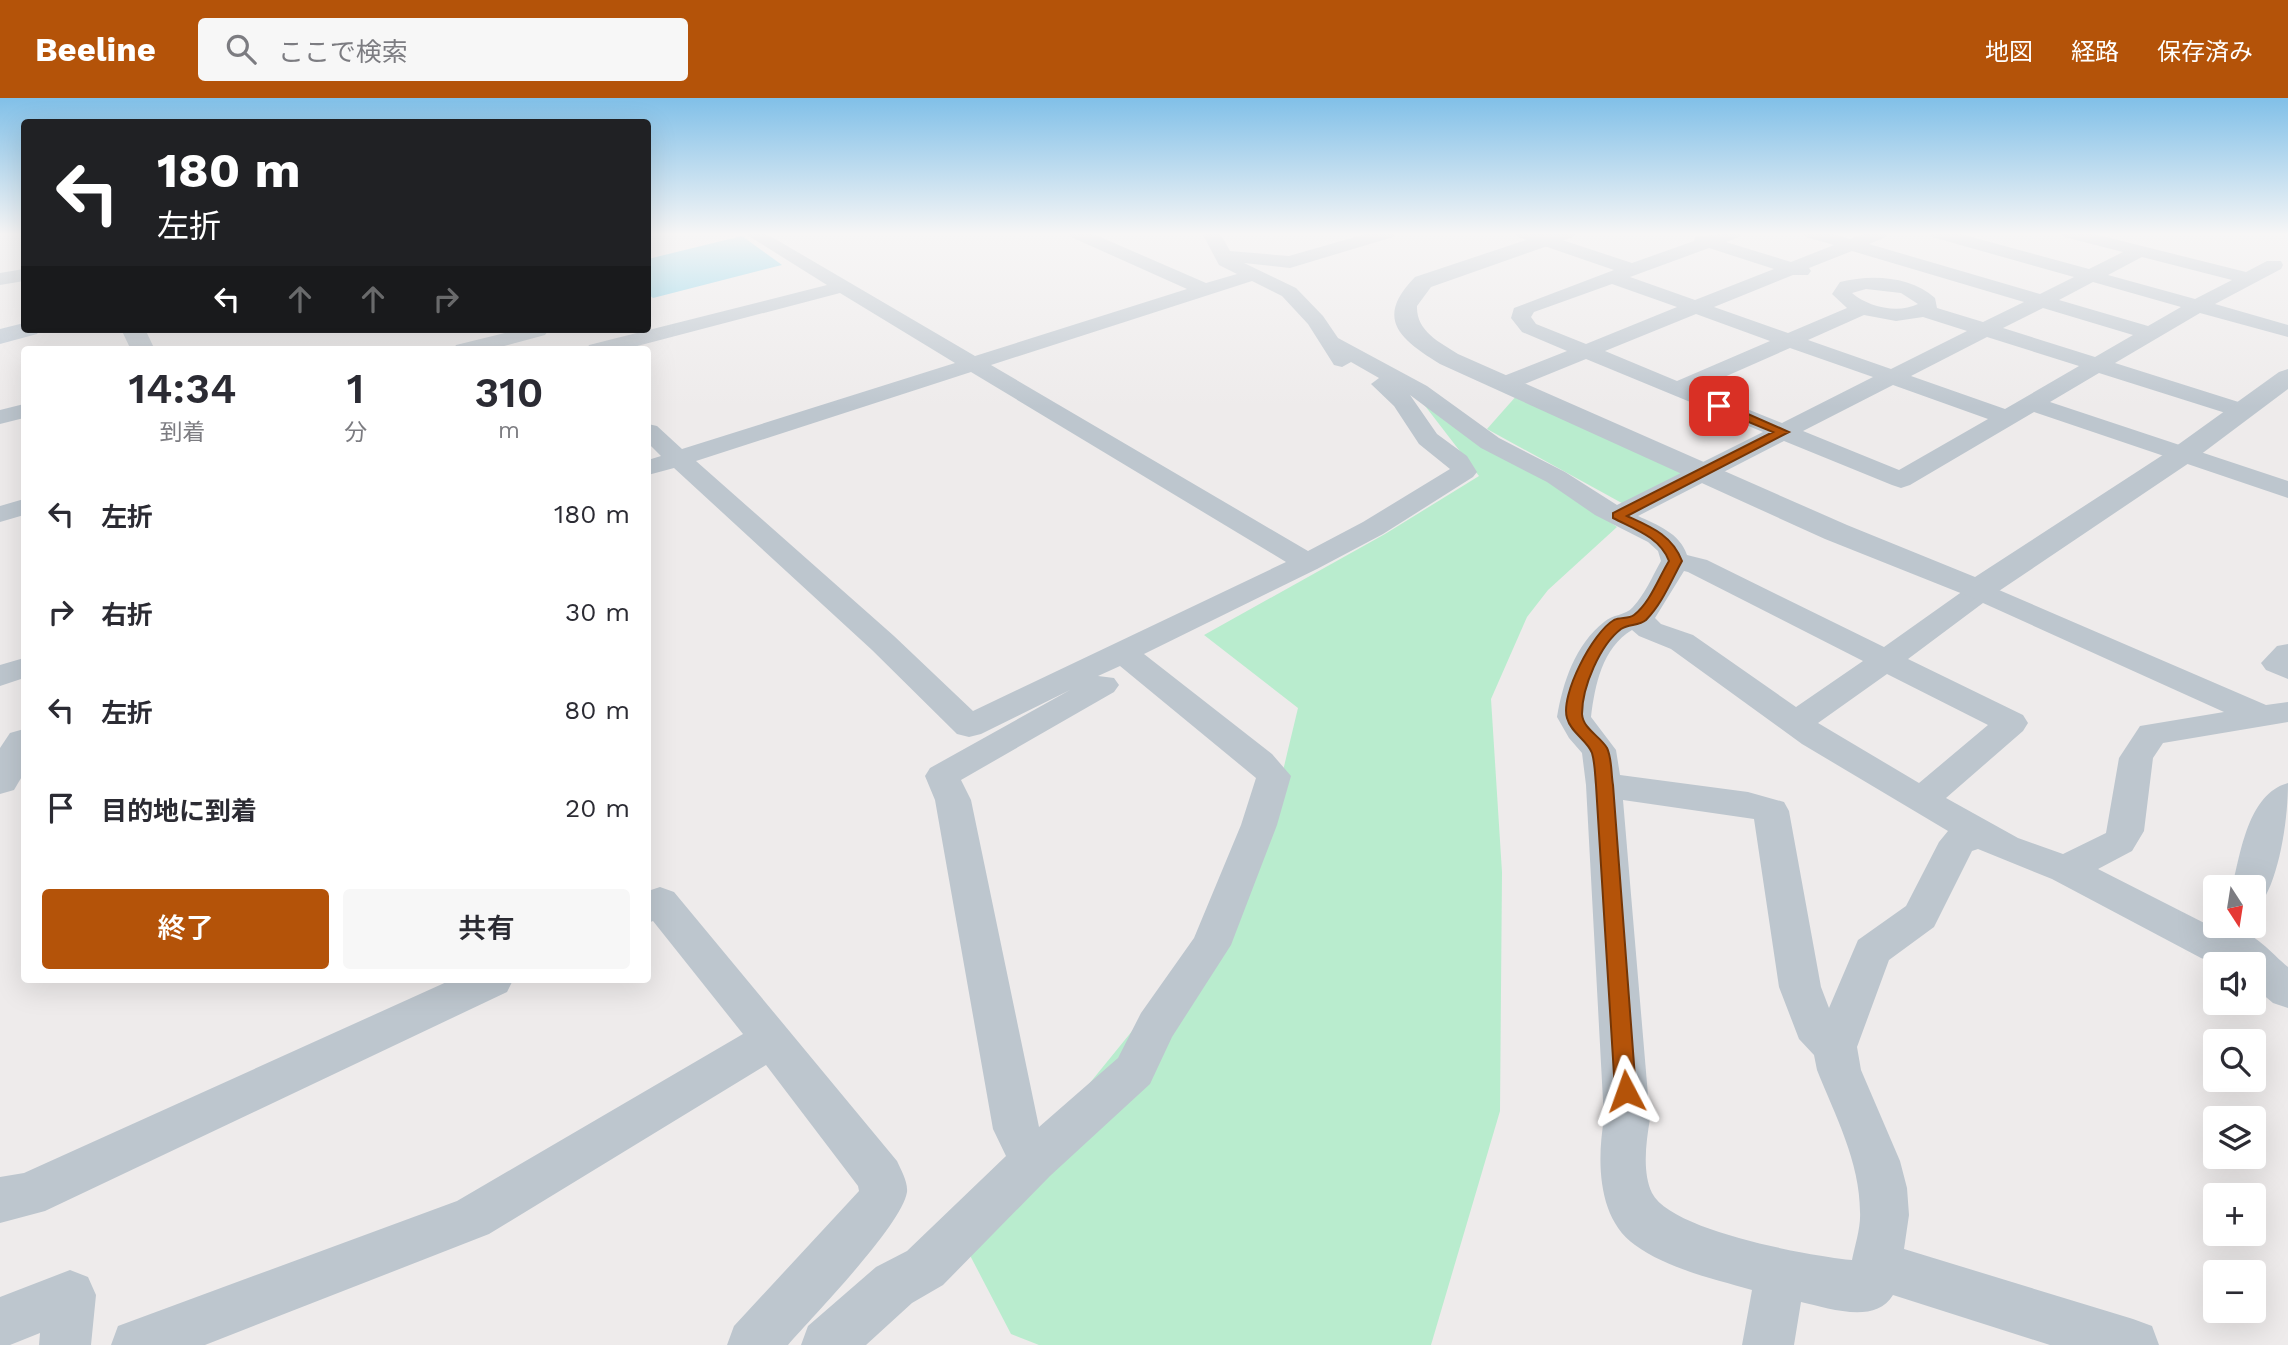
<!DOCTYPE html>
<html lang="ja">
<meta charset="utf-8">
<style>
body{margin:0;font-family:"Work Sans","Noto Sans JP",sans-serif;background:#f7f7f7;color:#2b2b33;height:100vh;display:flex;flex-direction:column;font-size:26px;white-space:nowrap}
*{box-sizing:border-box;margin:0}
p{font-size:23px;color:#7c7c81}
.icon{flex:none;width:38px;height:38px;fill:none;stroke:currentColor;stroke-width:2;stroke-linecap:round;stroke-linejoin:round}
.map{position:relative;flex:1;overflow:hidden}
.side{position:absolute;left:21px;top:248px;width:630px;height:637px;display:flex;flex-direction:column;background:#fff;border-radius:7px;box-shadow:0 7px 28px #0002}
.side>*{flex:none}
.hud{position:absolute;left:21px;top:21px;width:630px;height:214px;border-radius:7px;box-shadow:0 7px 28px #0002;background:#202124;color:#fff;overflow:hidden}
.needle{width:46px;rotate:168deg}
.controls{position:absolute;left:2203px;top:777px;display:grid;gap:14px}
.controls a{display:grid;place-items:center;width:63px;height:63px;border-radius:7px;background:#fff;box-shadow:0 7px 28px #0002;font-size:35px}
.pin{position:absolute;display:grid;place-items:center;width:60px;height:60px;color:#fff;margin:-30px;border-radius:14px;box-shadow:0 4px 10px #0006}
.me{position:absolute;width:77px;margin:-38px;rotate:356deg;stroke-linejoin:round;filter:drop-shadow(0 0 5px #0008)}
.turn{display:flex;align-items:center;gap:24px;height:147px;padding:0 21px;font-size:32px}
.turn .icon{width:91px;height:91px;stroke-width:2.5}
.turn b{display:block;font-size:49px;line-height:60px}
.lanes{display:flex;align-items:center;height:66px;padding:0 21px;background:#0003;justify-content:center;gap:35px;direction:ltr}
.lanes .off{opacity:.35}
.eta{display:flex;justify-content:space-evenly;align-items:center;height:119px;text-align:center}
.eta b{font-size:42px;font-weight:600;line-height:49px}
.cta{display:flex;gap:14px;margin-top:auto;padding:14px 21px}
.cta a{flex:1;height:80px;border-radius:7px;background:#b45309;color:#fff;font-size:28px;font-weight:600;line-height:80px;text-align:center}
.cta a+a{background:#f7f7f7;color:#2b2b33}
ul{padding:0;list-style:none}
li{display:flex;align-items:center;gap:21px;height:98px;padding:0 21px}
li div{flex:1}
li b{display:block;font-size:26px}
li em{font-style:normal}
header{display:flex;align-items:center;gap:42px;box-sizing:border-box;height:98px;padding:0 35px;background:#b45309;color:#fff}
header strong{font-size:33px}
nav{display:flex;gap:38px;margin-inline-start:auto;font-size:24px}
.search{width:490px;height:63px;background:#f7f7f7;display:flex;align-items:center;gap:18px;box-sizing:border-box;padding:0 24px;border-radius:7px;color:#7c7c81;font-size:26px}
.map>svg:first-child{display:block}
</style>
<header>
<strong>Beeline</strong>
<div class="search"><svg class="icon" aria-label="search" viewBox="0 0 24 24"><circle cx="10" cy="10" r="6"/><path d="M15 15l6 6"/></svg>ここで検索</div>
<nav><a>地図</a><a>経路</a><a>保存済み</a></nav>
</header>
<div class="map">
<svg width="2288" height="1247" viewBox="0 0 2288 1247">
<rect width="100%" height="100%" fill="#eeebeb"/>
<g fill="#b9ecce">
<path d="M1518,296L1691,375L1629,409L1487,331Z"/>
<path d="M1419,300L1578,400L1617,429L1548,492L1527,519L1491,601L1502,774L1500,1013L1431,1247H1039L1011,1236L962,1142L1207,841L1281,681L1298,610L1204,537L1385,436L1479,378Z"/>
</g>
<path fill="#87d3e9" d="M742,138L782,167L653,200L648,196V161Z"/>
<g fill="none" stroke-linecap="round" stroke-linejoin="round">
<g fill="#bdc6ce" fill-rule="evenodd">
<path d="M744,135H765L975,258L1187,191L1071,139L1068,135H1091L1206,185L1237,176L1219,167L1202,135H1220L1230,153L1289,158L1369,135H1396L1393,139L1290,170L1244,165L1296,190L1323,218L1338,240L1427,288L1499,340L1565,374L1617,407L1763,334L1586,261L1512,291H1496L1493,286L1496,281L1567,253L1522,234L1511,220L1514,210L1614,172L1518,139L1515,135H1541L1632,165L1694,143L1696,138L1742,135L1739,139L1726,144L1791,164L1834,147L1806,139L1803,135H1830L1850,141L1865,135H1889L1886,139L1869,146L2040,196L2074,179L1932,139L1929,135H1957L2089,171L2123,154L2064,139L2061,135H2090L2246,174L2267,163H2281L2283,167L2281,171L2215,206L2288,227V239L2200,215L2115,265L2248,307L2252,312L2248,317H2232L2099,275L2050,304L2288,383V400L2034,314L1910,387L1901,390L1892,387L1784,343L1638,418C1657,427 1680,435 1687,457L1707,462L1884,549L1963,493L1968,486L1978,483L2266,607L2288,604V624L2163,645L2153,660L2144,733L2132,753L2098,771L2222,834C2250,826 2268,853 2288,869V910L2273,905L2254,889V866H2217L2201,860L2052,781L1978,751L1972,753L1934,829L1889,862L1857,949L1861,972L1900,1063L1907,1090L1909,1117L1904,1151L2133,1221L2152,1228L2159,1247H2050L1893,1197C1875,1227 1829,1210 1801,1204L1794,1247H1742L1752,1192C1714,1181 1668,1171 1635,1147C1597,1120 1597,1062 1604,1021L1586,687L1582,655L1569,640L1557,619C1563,584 1575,547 1604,524C1613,516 1625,518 1633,509C1645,496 1652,479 1661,463L1658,453L1648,444L1595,417L1547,384L1481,350L1410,297L1437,336L1467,358L1477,374L1473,379L1383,436L1317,471L1144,556L1272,656L1291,678L1277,727L1231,847L1172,939L1150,986L1050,1078L943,1187L912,1205L866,1247H801L808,1228L876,1169L907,1153L1006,1058L993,1031L935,702L925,678L930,670L1070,592L981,636L969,639L957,636L872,552L674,370L648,377V362L661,358L648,345V326L657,328L682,351L955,265L840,195L622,252H586L589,247L827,187ZM1709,150L1774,171L1695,202L1630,179ZM1852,153L2024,204L1983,224L1937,210L1935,200C1911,178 1871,176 1840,184L1832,196L1847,210L1788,235L1714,209L1793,177H1808L1811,173L1809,170ZM2142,159L2232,182L2195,201L2108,177ZM1252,183L1282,198L1308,226L1334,267L1342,269L1351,264L1379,280L1371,286L1394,308L1419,346L1450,371L1363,424L1308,453L991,267ZM2093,184L2181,209L2148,228L2059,202ZM1612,186L1677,209L1586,246L1536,226L1531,219L1534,214ZM1866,191L1901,195L1918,206C1898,216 1868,209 1852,195ZM2043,210L2133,237L2095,259L2003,230ZM1696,216L1770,243L1677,283L1605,253ZM1864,217L1896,223L1923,219L1967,233L1891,271L1808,242ZM1987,239L2079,268L2005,311L1911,278ZM1790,250L1873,279L1782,325L1697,291ZM971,274L1286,464L973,613L894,538L696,363ZM1893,287L1988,321L1899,372L1803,333ZM1684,473L1688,474L1863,563L1796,609L1693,537L1661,526L1655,520ZM1983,505L2224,614L2140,628L2119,660L2106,735L2063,756L2018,740L1946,700L2023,633L2028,625L2023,617L1908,561ZM1632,532L1639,538L1671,551L1802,646L1948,733L1939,744L1906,808L1858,842L1829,910L1821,889L1789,713L1784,704L1748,694L1620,677L1616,652L1591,619C1595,587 1602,550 1632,532ZM1120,568L1256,680L1241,727L1194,840L1141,915L1118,960L1039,1029L971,702L961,682L1114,594L1119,587L1114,580L1098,578ZM1887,576L1988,627L1919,685L1818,625ZM1623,702L1754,721L1779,889L1799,941L1814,957L1817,972C1835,1017 1860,1064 1860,1114C1861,1129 1855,1147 1852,1162C1810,1158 1671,1133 1652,1095C1642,1074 1646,1044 1650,1021Z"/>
<path d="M24,171V183L0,187V175Z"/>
<path d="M521,231L548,233L545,237L489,252H453L456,247Z"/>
<path d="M24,306V320L0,326V312Z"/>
<path d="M24,401V417L0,424V408Z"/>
<path d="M2288,546V581L2266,572L2261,565L2277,548Z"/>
<path d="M24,560V580L0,588V567Z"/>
<path d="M2288,685C2288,718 2281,770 2265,799L2254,802V789H2232C2241,754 2248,696 2288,685Z"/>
<path d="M660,789L674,794L897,1063C901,1072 908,1084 907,1094C902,1127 813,1218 788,1247H727L734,1228L859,1093L858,1088L766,967L489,1136L205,1247H111L118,1228L457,1103L743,936L653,823L648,825V793Z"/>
<path d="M451,882H513L507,894L45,1113L0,1125V1079L24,1075Z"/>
<path d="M70,1172L88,1179L96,1197L91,1247H39L40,1235L10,1247H0V1199Z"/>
</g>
<g fill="#bdc6ce" fill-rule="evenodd">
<path d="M1547,135H1576L1573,139L1431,189L1417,208C1416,233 1439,244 1458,256L1847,427L1975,479L2172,351L2279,274L2288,271V291L2192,363L1990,499L1978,502L1825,441L1440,266C1400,241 1374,221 1415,179Z"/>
<path d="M121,231H145L155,252H131Z"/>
<path d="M24,631V675L14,692L0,696V650L10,635Z"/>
</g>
<path fill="#bcc7d2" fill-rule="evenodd" d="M24,225V231H40L37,236L0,246V231Z"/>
</g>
<linearGradient id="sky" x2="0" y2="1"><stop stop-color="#81c0e8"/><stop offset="0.44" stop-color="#f7f6f6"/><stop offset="1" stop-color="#f7f6f6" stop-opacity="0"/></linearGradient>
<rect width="2288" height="309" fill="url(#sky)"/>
<path fill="#b45309" stroke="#753606" stroke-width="2" d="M1715,305H1723L1789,334L1627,418C1651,429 1672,437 1682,463C1671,483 1662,506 1646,522C1639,528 1629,526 1621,531C1600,547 1582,589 1582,616C1583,631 1600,638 1607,650C1612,660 1611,676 1613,687L1636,993L1633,1000L1626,1002L1618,1000L1615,993L1596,687C1595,677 1595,665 1592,655C1587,642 1571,635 1567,620C1560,597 1593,534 1614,522C1620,519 1629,521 1634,517C1650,505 1659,479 1669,463C1660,439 1634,431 1613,420V415L1773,334L1715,310Z"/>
</svg>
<div class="controls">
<a><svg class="needle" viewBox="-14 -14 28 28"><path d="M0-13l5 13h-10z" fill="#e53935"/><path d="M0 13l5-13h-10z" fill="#7c7c81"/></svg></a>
<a><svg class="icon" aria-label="sound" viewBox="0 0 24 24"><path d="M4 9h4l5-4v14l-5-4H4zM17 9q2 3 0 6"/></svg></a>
<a><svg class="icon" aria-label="search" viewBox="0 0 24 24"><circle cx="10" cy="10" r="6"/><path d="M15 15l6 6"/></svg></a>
<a><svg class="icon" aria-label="layers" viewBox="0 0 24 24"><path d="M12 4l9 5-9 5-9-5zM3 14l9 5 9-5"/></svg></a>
<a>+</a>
<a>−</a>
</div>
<div class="pin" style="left:1719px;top:308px;background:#d93025"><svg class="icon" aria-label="arrive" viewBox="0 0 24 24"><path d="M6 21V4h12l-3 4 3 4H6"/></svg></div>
<svg class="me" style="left:1626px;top:993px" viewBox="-20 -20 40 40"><path d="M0-17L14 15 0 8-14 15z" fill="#b45309" stroke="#fff" stroke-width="4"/></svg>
<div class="hud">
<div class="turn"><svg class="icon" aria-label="left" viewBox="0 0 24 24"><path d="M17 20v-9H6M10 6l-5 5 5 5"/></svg><div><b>180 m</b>左折</div></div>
<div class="lanes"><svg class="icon" aria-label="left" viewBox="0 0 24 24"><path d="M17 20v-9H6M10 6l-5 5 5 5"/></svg><svg class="icon off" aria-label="ahead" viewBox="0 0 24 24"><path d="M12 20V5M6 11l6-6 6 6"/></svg><svg class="icon off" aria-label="ahead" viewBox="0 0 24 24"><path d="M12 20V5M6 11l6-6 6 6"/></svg><svg class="icon off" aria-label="right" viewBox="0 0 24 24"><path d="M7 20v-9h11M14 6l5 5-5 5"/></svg></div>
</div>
<section class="side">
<div class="eta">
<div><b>14:34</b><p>到着</p></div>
<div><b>1</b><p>分</p></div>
<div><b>310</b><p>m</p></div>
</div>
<ul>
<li><svg class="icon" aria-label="left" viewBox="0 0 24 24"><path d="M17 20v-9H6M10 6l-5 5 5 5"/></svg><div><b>左折</b></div><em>180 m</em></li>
<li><svg class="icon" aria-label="right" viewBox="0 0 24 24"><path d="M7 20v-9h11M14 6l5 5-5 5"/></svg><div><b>右折</b></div><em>30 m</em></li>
<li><svg class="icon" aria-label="left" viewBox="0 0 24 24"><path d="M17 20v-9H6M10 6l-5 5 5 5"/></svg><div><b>左折</b></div><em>80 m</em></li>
<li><svg class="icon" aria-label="arrive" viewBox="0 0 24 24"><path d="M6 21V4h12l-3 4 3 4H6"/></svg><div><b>目的地に到着</b></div><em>20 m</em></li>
</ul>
<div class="cta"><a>終了</a><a>共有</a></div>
</section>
</div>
